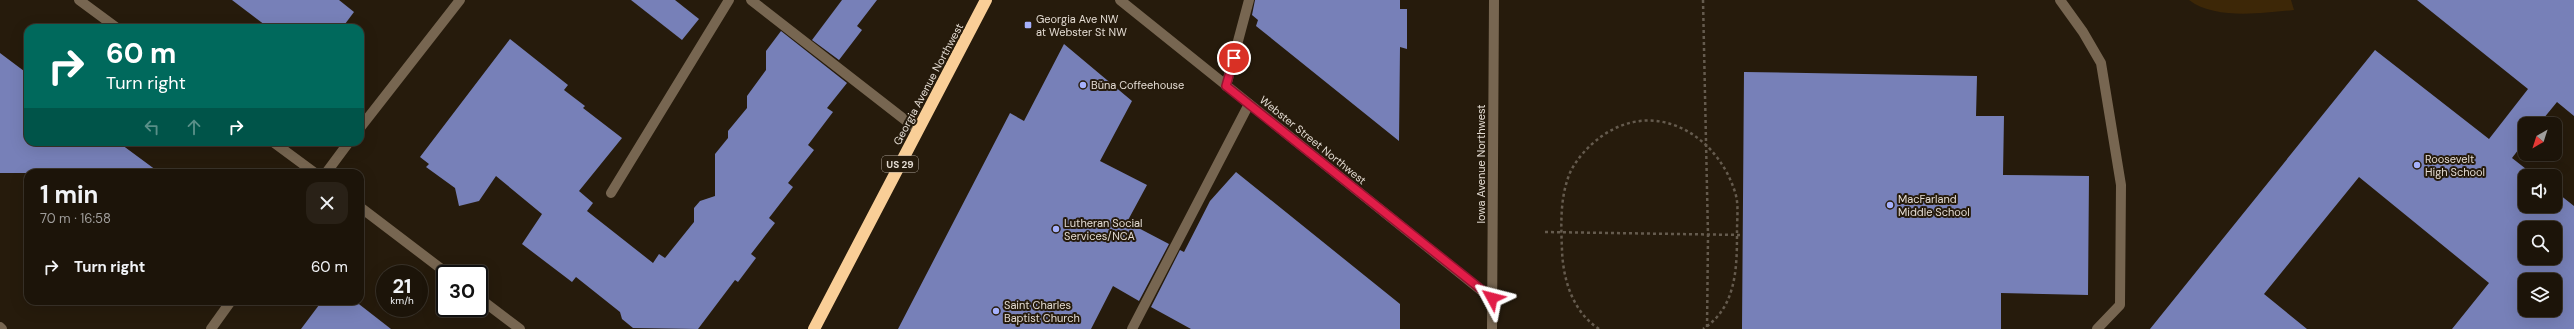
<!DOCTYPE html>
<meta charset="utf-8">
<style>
body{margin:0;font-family:"DM Sans",sans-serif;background:#292117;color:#f1f3f6;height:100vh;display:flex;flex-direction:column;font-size:15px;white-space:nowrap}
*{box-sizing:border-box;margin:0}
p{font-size:13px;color:#a09e9c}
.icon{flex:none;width:22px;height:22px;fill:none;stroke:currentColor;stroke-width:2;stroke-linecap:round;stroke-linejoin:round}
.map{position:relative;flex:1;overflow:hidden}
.panel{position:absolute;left:24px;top:169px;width:340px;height:136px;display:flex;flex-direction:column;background:#1c1409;border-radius:12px;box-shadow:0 4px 16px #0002,0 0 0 1px #3a332a}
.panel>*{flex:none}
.banner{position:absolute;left:24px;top:24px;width:340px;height:122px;border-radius:12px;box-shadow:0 4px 16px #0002,0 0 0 1px #3a332a;background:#00695c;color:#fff;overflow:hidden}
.needle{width:26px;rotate:219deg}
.tools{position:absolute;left:2518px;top:117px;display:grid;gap:8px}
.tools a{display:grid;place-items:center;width:44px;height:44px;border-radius:8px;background:#1c1409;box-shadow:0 4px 16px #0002,0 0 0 1px #3a332a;font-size:20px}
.speed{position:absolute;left:376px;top:265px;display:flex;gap:8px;font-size:20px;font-weight:700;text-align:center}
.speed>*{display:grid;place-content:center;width:52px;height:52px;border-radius:50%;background:#1c1409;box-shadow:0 4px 16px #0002,0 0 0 1px #3a332a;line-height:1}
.speed small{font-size:10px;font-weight:400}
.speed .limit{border:2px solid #111;border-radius:6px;background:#fff;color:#111}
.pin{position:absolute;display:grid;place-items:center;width:34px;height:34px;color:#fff;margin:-17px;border:2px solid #fff;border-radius:50%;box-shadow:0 1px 4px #0007}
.me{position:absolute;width:44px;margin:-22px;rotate:308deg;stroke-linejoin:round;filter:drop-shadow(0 0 3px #0008)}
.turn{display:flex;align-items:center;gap:14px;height:84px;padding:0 16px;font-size:18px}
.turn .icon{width:52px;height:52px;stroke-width:2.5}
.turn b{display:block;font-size:28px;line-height:34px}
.lanes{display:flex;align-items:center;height:38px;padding:0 16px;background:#0003;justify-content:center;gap:20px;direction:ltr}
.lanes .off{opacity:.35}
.round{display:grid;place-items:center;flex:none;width:42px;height:42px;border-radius:12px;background:#292117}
.head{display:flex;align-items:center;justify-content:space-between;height:68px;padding:0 16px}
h1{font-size:24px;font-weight:700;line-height:30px}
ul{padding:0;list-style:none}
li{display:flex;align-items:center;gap:12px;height:60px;padding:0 16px}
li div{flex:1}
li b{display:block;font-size:15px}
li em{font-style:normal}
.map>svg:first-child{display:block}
</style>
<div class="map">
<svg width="2574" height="329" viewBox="0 0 2574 329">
<rect width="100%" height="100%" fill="#261b0c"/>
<path fill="#3d2707" d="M2189,0H2291L2294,10C2263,13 2215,20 2189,0Z"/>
<g fill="#7780b8" fill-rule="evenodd">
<path d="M232,0H339L354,12L342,28H269Z"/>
<path d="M631,0H675L699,19L682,40Z"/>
<path d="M842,0H877L857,26L862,30L839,60L812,40Z"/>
<path d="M1255,0H1400V9H1407V49L1400,47L1399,141L1256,26L1258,20L1252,15Z"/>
<path d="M2417,0H2574V116L2557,102L2539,124H2525V141L2512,158L2535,176H2525V206H2555V191L2574,206V329H2452L2489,283L2359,177L2264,294L2307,329H2150L2375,50L2489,139L2528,89ZM2525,228H2555V258H2525ZM2525,280H2555V310H2525Z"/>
<path d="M781,31L847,83L827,108L833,112L808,145L814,150L788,183L793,187L769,218L775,223L751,254L756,258L738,282L735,280L698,329L633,328L622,319L620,312L576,277L572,282L522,244L542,214L496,176L479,201L459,206L455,188L426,167L429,164L420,157L510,39L568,85L564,90L585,106L583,108L622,138L579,191L593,203L587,211L653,263L659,254L665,258L694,222V208L700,201L715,196V154L728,138V131L747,108V96L766,70V51Z"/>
<path d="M1064,44L1132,101L1100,161L1147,185L1127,222L1169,244L1139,301L1113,286L1091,329H898L1010,113L1024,121Z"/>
<path d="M0,53L28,74V142H118L160,173H0Z"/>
<path d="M1744,72L1977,76L1976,116H2004L2003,175L2089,176L2088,295L2001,293V329H1742Z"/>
<path d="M1236,172L1400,304V329H1191L1151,307L1180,250L1184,252L1210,201Z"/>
<path d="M322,301H355L391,329H301Z"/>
</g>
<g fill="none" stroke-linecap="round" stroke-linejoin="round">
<g stroke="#655b4e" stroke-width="2.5" stroke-dasharray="3 3" stroke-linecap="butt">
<path d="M1703,0L1708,236L1707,329"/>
<path d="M1545,232L1743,235"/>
<path d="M1599,329C1573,312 1563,280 1562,250C1561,226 1560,201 1568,178C1573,162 1589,145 1602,136C1656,98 1717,135 1735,192C1739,204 1737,218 1737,231C1737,267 1737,307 1703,329"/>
</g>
<g stroke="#776651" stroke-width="10">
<path d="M79,0L117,28"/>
<path d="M751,0L918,130"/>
<path d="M1120,0L1492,299"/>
<path d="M2060,0L2083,32L2101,63L2121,185L2120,305L2097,329"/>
<path d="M1226,86L1249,0"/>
<path d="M360,128L460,0"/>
<path d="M273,142L315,173"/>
<path d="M326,173L349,142"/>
<path d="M611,193L729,0"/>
<path d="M360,207L448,274"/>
<path d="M479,298L520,329"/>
<path d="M0,327L2,329"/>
<path d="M211,329L231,301"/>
<path d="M1132,329L1249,104"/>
<path d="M1492,329L1494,0"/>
</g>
<path stroke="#f9ce97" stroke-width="12" d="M814,329L986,0"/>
</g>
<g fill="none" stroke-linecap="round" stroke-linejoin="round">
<defs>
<path id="route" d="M1234,58L1226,86L1492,298"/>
</defs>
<use href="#route" stroke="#92132f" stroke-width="10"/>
<use href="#route" stroke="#e11d48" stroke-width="7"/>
</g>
<g fill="#a6b1fc" stroke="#261b0c" stroke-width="1.5">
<rect x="1024" y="21" width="8" height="8" rx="2"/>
<circle cx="1083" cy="85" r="4"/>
<circle cx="2417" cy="165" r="4"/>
<circle cx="1890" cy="205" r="4"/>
<circle cx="1056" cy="229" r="4"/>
<circle cx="996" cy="311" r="4"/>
</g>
<g text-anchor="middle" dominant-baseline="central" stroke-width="4" stroke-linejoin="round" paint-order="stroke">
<rect fill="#261b0c" stroke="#aaa197" stroke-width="1" x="882" y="156" width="36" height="16" rx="3"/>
<g font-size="10" font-weight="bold" fill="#e3dbd2">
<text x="900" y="164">US 29</text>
</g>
<g font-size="11" fill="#e3dbd2" stroke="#261b0c" text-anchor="start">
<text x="1036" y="19">Georgia Ave NW<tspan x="1036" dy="13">at Webster St NW</tspan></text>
<text x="1091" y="85">Büna Coffeehouse</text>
<text x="2425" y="159">Roosevelt<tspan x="2425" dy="13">High School</tspan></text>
<text x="1898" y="199">MacFarland<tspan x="1898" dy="13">Middle School</tspan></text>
<text x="1064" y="223">Lutheran Social<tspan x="1064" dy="13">Services/NCA</tspan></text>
<text x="1004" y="305">Saint Charles<tspan x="1004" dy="13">Baptist Church</tspan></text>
</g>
<g font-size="11" fill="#e3dbd2" stroke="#261b0c">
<text transform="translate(928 84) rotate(-62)">Georgia Avenue Northwest</text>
<text transform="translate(1313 140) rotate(39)">Webster Street Northwest</text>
<text transform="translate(1481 164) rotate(-90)">Iowa Avenue Northwest</text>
</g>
</g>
</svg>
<div class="tools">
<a><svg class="needle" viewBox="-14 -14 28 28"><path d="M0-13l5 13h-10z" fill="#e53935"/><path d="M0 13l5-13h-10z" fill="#a09e9c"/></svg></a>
<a><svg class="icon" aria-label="sound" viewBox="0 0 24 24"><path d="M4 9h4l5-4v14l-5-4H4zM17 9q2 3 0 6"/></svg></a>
<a><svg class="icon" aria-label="search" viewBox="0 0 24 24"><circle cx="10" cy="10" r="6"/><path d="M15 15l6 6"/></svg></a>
<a><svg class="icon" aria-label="layers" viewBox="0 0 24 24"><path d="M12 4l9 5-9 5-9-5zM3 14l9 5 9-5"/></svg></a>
</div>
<div class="speed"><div>21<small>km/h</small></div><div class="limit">30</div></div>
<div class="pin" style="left:1234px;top:58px;background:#d93025"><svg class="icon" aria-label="arrive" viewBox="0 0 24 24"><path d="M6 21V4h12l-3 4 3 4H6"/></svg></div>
<svg class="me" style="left:1492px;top:298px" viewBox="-20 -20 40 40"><path d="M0-17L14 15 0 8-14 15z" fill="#e11d48" stroke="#fff" stroke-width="4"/></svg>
<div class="banner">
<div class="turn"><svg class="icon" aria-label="right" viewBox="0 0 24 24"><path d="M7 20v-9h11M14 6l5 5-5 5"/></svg><div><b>60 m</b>Turn right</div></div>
<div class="lanes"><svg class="icon off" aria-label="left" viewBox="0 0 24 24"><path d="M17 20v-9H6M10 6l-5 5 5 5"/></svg><svg class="icon off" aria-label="ahead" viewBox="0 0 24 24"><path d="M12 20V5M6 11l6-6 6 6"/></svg><svg class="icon" aria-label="right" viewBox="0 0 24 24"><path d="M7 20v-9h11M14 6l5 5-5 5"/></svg></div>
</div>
<section class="panel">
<div class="head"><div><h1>1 min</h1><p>70 m · 16:58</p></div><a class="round"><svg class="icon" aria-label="close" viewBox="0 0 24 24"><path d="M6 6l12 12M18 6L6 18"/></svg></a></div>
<ul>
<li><svg class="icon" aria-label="right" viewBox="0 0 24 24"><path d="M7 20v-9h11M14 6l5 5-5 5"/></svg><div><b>Turn right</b></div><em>60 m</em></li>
</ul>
</section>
</div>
